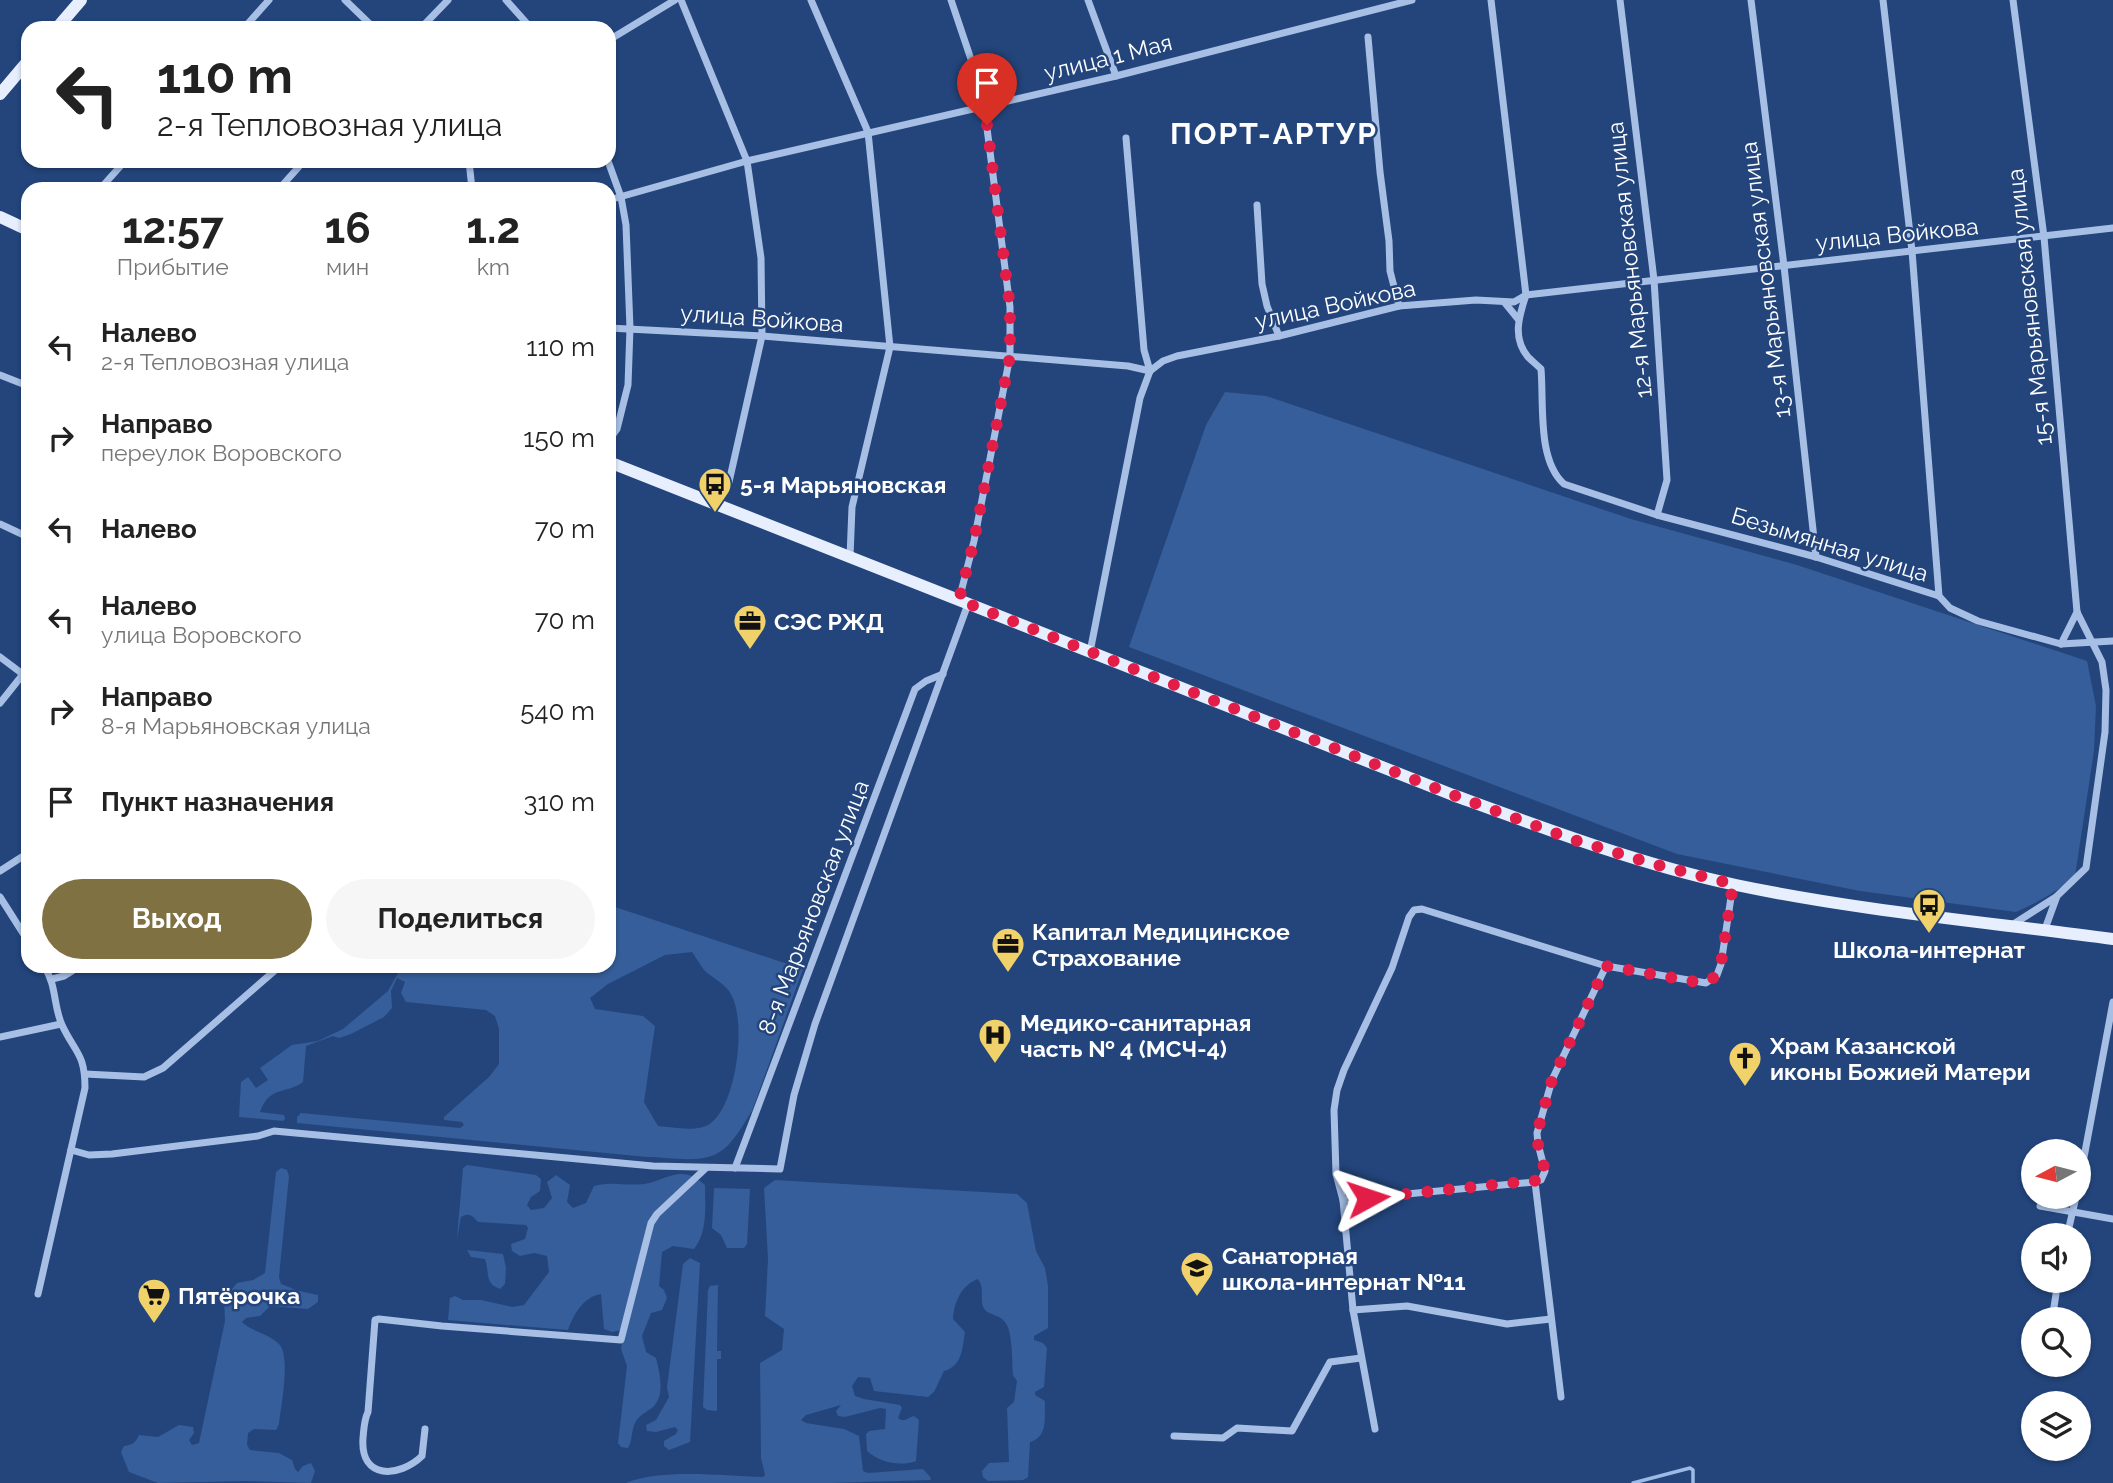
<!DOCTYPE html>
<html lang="ru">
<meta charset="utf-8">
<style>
body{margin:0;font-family:Raleway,sans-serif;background:#f6f6f6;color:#222;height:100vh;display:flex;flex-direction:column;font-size:26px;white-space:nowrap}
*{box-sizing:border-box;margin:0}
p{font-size:23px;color:#767676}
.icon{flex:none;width:38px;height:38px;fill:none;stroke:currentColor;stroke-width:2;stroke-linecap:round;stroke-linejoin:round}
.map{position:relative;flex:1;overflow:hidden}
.details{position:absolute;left:21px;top:182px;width:595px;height:791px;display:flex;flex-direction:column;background:#fff;border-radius:21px;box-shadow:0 2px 5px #0004}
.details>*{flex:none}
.top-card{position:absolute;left:21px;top:21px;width:595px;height:147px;border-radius:21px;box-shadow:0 2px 5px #0004;background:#fff;color:#222;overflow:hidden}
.needle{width:46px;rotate:263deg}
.tools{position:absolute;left:2021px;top:1139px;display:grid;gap:14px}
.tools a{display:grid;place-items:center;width:70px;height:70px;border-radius:50%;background:#fff;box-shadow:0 2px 5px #0004;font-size:35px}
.pin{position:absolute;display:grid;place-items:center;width:60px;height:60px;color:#fff;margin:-72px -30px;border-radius:50% 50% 50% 0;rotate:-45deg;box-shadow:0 0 7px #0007}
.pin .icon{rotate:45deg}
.me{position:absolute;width:77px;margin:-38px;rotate:85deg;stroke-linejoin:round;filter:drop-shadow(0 0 5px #0008)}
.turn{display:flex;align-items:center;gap:24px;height:147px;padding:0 21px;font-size:32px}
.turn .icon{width:91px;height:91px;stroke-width:2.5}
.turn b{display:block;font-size:49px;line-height:60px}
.eta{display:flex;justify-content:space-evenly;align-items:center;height:119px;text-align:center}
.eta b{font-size:42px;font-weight:700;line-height:49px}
.cta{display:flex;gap:14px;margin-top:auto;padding:14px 21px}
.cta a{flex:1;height:80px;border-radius:42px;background:#7f7142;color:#fff;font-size:28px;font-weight:700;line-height:80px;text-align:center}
.cta a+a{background:#f6f6f6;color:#222}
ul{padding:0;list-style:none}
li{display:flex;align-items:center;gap:21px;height:91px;padding:0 21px}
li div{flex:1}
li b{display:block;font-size:26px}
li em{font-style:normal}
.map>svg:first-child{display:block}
</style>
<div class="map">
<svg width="2113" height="1483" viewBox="0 0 2113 1483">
<rect width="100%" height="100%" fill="#23457c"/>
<g fill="#365e9a" fill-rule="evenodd">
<path d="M1225,392L1266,396L1631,519L1797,565L2087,661L2096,706L2094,751L2075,876C2057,892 2038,902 2016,912L1860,891L1677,854L1129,647L1206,425Z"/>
<path d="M609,905L803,969L752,1111C743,1124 733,1145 718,1153C699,1164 668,1157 647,1157L297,1123V1117L301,1113L460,1128L464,1125L462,1122L444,1120V1117L489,1077L499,1064V1029L495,1016L486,1010L406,1002L401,993L405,982L397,978L391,991L392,1008L384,1017L351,1034L339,1038L333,1036L306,1046L303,1082C285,1095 270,1085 260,1112L284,1115L285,1119L283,1121L239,1117L241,1082L248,1077L256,1088L268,1080L260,1068L292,1045L318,1041L343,1029L388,991L402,966H609ZM692,952C696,958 700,964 704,970C711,977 722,982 729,991C748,1017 737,1103 711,1123C698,1133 673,1127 658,1126L644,1102L655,1026L643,1016L595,1009L590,998L608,984L665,955Z"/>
<path d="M467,1165L536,1175L541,1179L540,1191L531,1197L527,1205L531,1210L544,1208L552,1198L547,1182L556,1175L570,1185L567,1202L573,1208L586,1203L594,1186C611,1181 627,1186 644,1184C668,1180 681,1163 705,1185C705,1206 708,1232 694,1249L673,1246L662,1252L659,1286L664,1290L667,1298L662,1310L651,1313L642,1336L646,1352L656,1358C659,1371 666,1395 653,1407C647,1412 641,1414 636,1421C631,1429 633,1440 628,1448L621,1447L618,1443L627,1366L621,1349L624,1332L621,1330L612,1332L604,1329L601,1294C583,1297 574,1314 568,1330L448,1320L450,1298L455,1296L463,1300H481L512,1307L524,1305L549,1272L547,1256L534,1253L520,1256L512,1251L511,1244L525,1239L528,1228L526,1225L478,1222C473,1216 469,1212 461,1217L457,1238L463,1168Z"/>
<path d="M281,1168L287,1170L289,1176L279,1277L281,1284L299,1291L318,1295V1302L308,1309L270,1306L260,1316L246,1318L242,1322C252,1332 268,1333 279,1344C291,1356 281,1406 279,1424L276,1430L254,1429L248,1433L247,1445L250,1450L279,1453L292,1460L295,1469L298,1472L303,1466L311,1463L315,1471L311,1483L244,1481L158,1483L129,1472L121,1452L124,1446C133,1445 136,1442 139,1435L158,1437L179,1425L193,1427L194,1433L189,1440L192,1445L199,1443L225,1321L224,1299L237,1283L253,1280L265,1273L276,1172Z"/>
<path d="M775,1180L1017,1194L1027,1203L1036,1251L1045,1268L1048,1286V1328L1034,1336V1340L1043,1343L1047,1348L1044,1387L1035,1392V1395L1045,1401C1044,1417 1049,1436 1030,1442L1028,1477L1023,1480L988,1481L983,1477L982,1471L989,1463L1009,1462L1007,1408L1014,1402L1017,1381L1013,1375C1012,1362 1013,1329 1004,1321C999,1315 990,1315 985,1310C978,1302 986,1290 978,1279C961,1285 954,1303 953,1319L965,1332C962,1350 962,1366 944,1371L934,1392L928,1397L874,1391L870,1378L858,1377L852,1386L855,1396L864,1399L900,1405L902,1408L898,1418C904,1423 907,1418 914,1416L919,1420L916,1461C900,1467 879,1462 867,1451L866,1434L869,1431L885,1429L886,1409L880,1408L845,1417L838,1416L836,1411L841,1405L806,1415L801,1420L806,1423L844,1429L859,1436L863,1471L868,1473L923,1469L931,1478L930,1480L832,1483H626C662,1468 723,1476 763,1477L765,1475L761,1458L760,1363L782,1350L784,1329L765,1316L768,1259L764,1188Z"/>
<path d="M714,1188L750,1189L747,1244L744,1248H727L721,1235L712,1228Z"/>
<path d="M467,1250L503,1254L506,1268L505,1284L500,1289C484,1283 490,1273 485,1259L471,1257Z"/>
<path d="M690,1258L700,1263L690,1442L669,1450L664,1446V1441L676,1434L678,1430L675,1427L656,1432L647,1431L646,1425L656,1420L669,1397L667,1387L683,1264Z"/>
<path d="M718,1285L717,1351H721V1359H717V1411L707,1410L703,1407L708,1290L710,1286Z"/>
</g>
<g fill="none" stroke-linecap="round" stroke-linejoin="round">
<path stroke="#9bbae6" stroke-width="3.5" d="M1633,1483L1690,1468L1693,1470V1483"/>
<g stroke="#a7bfe5" stroke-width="7">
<path d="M345,0L374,28"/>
<path d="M506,0L531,28"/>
<path d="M681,0L747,161L761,258L762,336L729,482"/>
<path d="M811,0L868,132L890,347L852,507L850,557"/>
<path d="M951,0L979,83L984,105L1010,307V356L974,541L959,600"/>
<path d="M1088,0L1116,76"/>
<path d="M1491,0L1526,295C1519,316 1512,338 1528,357C1532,361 1537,365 1541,369C1544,404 1537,460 1564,484L1657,515L1816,557L1939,596L1950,608L1978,621L2061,644L2113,641"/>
<path d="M1620,0L1654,280L1667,480L1657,515"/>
<path d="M1751,0L1784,266L1816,557"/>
<path d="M1883,0L1912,251L1939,596"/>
<path d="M2013,0L2044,237L2077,612L2102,662L2106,690L2105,732L2086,868L2057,896L2045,929"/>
<path d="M244,28L269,0"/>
<path d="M421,28L448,0"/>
<path d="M1368,37L1380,172L1389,241L1390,271L1399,306"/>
<path d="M609,40L675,0"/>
<path d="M469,161L472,189"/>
<path d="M608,161L621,197L626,225L630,328L628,385L617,429L609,440"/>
<path d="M100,189L125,161"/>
<path d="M279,189L304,161"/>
<path d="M609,200L747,161L1116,76L1412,0"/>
<path d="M1257,205L1262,284L1267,306L1279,336"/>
<path d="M1505,303L1518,319"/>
<path d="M609,328L762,336L1128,366L1150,371"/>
<path d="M1150,371L1163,361L1177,356L1279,336L1399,306L1476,300L1514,302L1526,295L2113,228"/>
<path d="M0,375L28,386"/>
<path d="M0,524L28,537"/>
<path d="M2061,644L2077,612"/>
<path d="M1090,652L1140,398L1150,371L1144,350L1126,138"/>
<path d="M0,657L28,678"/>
<path d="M0,703L28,668"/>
<path d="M0,871L28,853"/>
<path d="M0,897L28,941"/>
<path d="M2012,925L2056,897"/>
<path d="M52,979L64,976L80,966"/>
<path d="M0,1037L61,1024"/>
<path d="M85,1074L144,1077L163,1068L280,966"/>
<path d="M71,1150L89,1155L112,1154L258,1136L274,1131L653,1166L780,1169L794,1095L815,1024L968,604"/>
<path d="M735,1168L915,689L926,681L943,674"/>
<path d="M2079,1184L2113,1002"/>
<path d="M1343,1200L1535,1182"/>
<path d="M2040,1206L2113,1219"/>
<path d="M2067,1236L2076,1197"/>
<path d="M38,1294L85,1088C85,1053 75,1053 62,1025C53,1005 57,986 44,966"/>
<path d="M1353,1310L1407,1306L1507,1324L1551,1319"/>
<path d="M2052,1320L2058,1281"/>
<path d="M1561,1397L1535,1182L1541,1180L1545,1171L1538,1144L1537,1133L1552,1080L1606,966"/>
<path d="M425,1429L422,1456C399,1478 360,1480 363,1438C364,1428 364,1420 368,1412L375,1320L379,1319L442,1326L621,1340L651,1223L657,1214L706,1168"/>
<path d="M1375,1429L1353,1310L1343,1200L1336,1174L1334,1110L1337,1090L1344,1070L1392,968L1409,917L1414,910L1422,909L1606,966L1706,983L1717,975L1721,964L1733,884"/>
<path d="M1174,1436L1223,1438L1237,1428L1292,1431L1330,1362L1361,1358"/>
</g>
<g stroke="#e7eefd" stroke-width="12">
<path d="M57,28L81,0"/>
<path d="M0,94L28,61"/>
<path d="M0,217L28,230"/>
<path d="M609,462L1453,795C1546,829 1639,864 1736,885C1860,911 1987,922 2113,939"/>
</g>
</g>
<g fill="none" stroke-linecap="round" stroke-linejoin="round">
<path stroke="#e11d48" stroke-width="12" stroke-dasharray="0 21.6" d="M987,125L1010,307V356L974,541L959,600L1453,795L1571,839L1650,863L1733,884L1721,964C1716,977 1712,983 1697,982L1606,966L1552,1080L1537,1133L1538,1144L1545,1171L1541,1180L1368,1198"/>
</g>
<defs>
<symbol id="bus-pin" viewBox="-11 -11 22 30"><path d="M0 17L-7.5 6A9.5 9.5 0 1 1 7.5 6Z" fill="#f1d169" stroke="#23457c"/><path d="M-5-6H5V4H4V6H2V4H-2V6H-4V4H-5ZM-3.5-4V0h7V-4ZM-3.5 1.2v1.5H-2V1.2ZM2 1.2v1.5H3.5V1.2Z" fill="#111"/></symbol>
<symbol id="office-pin" viewBox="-11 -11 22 30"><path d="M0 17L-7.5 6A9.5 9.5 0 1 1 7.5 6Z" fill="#f1d169" stroke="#23457c"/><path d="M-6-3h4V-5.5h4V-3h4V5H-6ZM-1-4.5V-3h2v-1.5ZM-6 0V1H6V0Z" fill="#111"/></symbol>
<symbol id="hospital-pin" viewBox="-11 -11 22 30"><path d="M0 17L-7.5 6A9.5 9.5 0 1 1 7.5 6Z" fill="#f1d169" stroke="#23457c"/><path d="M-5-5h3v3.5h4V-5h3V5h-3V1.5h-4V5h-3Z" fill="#111"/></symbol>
<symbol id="church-pin" viewBox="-11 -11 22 30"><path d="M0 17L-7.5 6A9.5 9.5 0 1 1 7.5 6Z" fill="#f1d169" stroke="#23457c"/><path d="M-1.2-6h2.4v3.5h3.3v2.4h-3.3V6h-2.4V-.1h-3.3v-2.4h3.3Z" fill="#111"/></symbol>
<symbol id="school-pin" viewBox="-11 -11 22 30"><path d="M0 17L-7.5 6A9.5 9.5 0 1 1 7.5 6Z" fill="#f1d169" stroke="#23457c"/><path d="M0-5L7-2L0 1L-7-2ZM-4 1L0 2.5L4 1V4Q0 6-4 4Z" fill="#111"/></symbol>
<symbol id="supermarket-pin" viewBox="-11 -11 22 30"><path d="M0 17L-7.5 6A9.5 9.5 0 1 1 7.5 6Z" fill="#f1d169" stroke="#23457c"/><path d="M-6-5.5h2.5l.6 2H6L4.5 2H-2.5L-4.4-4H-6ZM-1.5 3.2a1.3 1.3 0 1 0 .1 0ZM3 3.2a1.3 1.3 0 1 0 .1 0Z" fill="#111"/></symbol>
</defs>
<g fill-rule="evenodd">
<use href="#bus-pin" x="696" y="465" width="38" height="52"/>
<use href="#office-pin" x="731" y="602" width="38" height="52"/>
<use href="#bus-pin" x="1910" y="886" width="38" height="52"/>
<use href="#office-pin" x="989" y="925" width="38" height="52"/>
<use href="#hospital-pin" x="976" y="1016" width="38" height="52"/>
<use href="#church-pin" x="1726" y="1039" width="38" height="52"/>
<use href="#school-pin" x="1178" y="1249" width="38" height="52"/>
<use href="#supermarket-pin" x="135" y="1276" width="38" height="52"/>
</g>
<g text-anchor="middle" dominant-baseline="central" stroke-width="5" stroke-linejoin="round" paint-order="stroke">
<g font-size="23" fill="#fff" stroke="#23457c">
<text transform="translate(1108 57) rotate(-14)">улица 1 Мая</text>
<text transform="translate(1897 234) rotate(-6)">улица Войкова</text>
<text transform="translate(1629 260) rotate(-96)">12-я Марьяновская улица</text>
<text transform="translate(1765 280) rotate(-97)">13-я Марьяновская улица</text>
<text transform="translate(1335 304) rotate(-12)">улица Войкова</text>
<text transform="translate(2029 307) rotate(-96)">15-я Марьяновская улица</text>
<text transform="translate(762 318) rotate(4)">улица Войкова</text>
<text transform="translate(1830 544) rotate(17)">Безымянная улица</text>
<text transform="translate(813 907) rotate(-69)">8-я Марьяновская улица</text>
</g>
<g font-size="23" font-weight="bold" fill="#fff" stroke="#23457c" text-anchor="start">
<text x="740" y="484">5-я Марьяновская</text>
<text x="774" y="621">СЭС РЖД</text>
<text x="1032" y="931">Капитал Медицинское<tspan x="1032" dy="26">Страхование</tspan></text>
<text x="1929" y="949" text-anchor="middle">Школа-интернат</text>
<text x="1020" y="1022">Медико-санитарная<tspan x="1020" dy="26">часть № 4 (МСЧ-4)</tspan></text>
<text x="1770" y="1045">Храм Казанской<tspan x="1770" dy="26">иконы Божией Матери</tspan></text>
<text x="1222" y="1255">Санаторная<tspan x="1222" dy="26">школа-интернат №11</tspan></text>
<text x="178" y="1295">Пятёрочка</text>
</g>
<g font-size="30" font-weight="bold" letter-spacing="2" fill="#fff" stroke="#23457c">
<text x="1274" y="133">ПОРТ-АРТУР</text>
</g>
</g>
</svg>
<div class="tools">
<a><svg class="needle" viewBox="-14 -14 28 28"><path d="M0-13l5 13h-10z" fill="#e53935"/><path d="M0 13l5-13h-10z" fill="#767676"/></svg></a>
<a><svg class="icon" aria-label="sound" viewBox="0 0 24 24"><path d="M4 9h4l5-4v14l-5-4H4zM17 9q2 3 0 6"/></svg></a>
<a><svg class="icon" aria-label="search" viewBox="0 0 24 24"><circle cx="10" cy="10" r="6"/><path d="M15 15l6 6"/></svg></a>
<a><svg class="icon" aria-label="layers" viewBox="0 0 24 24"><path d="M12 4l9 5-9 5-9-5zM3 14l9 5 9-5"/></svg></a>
</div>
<div class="pin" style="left:987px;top:125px;background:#d93025"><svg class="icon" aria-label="arrive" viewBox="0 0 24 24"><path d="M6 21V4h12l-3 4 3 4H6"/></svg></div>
<svg class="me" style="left:1368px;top:1198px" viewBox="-20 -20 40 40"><path d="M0-17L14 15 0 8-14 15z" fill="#e11d48" stroke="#fff" stroke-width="4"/></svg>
<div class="top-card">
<div class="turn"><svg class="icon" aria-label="left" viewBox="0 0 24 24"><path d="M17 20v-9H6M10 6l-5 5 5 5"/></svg><div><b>110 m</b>2-я Тепловозная улица</div></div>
</div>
<section class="details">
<div class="eta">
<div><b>12:57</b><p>Прибытие</p></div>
<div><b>16</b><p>мин</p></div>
<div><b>1.2</b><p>km</p></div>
</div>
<ul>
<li><svg class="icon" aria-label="left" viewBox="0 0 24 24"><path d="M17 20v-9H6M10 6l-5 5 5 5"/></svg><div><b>Налево</b><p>2-я Тепловозная улица</p></div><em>110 m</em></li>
<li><svg class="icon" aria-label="right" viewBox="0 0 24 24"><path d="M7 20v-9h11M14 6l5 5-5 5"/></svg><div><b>Направо</b><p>переулок Воровского</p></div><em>150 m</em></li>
<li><svg class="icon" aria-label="left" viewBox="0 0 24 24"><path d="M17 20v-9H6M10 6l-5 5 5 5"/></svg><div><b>Налево</b></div><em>70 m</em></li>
<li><svg class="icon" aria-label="left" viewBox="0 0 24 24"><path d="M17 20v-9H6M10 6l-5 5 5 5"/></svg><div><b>Налево</b><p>улица Воровского</p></div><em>70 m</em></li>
<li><svg class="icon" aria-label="right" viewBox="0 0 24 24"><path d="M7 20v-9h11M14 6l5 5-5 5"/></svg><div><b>Направо</b><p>8-я Марьяновская улица</p></div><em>540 m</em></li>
<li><svg class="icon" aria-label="arrive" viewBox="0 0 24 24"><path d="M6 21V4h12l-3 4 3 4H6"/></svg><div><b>Пункт назначения</b></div><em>310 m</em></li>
</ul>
<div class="cta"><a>Выход</a><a>Поделиться</a></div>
</section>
</div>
